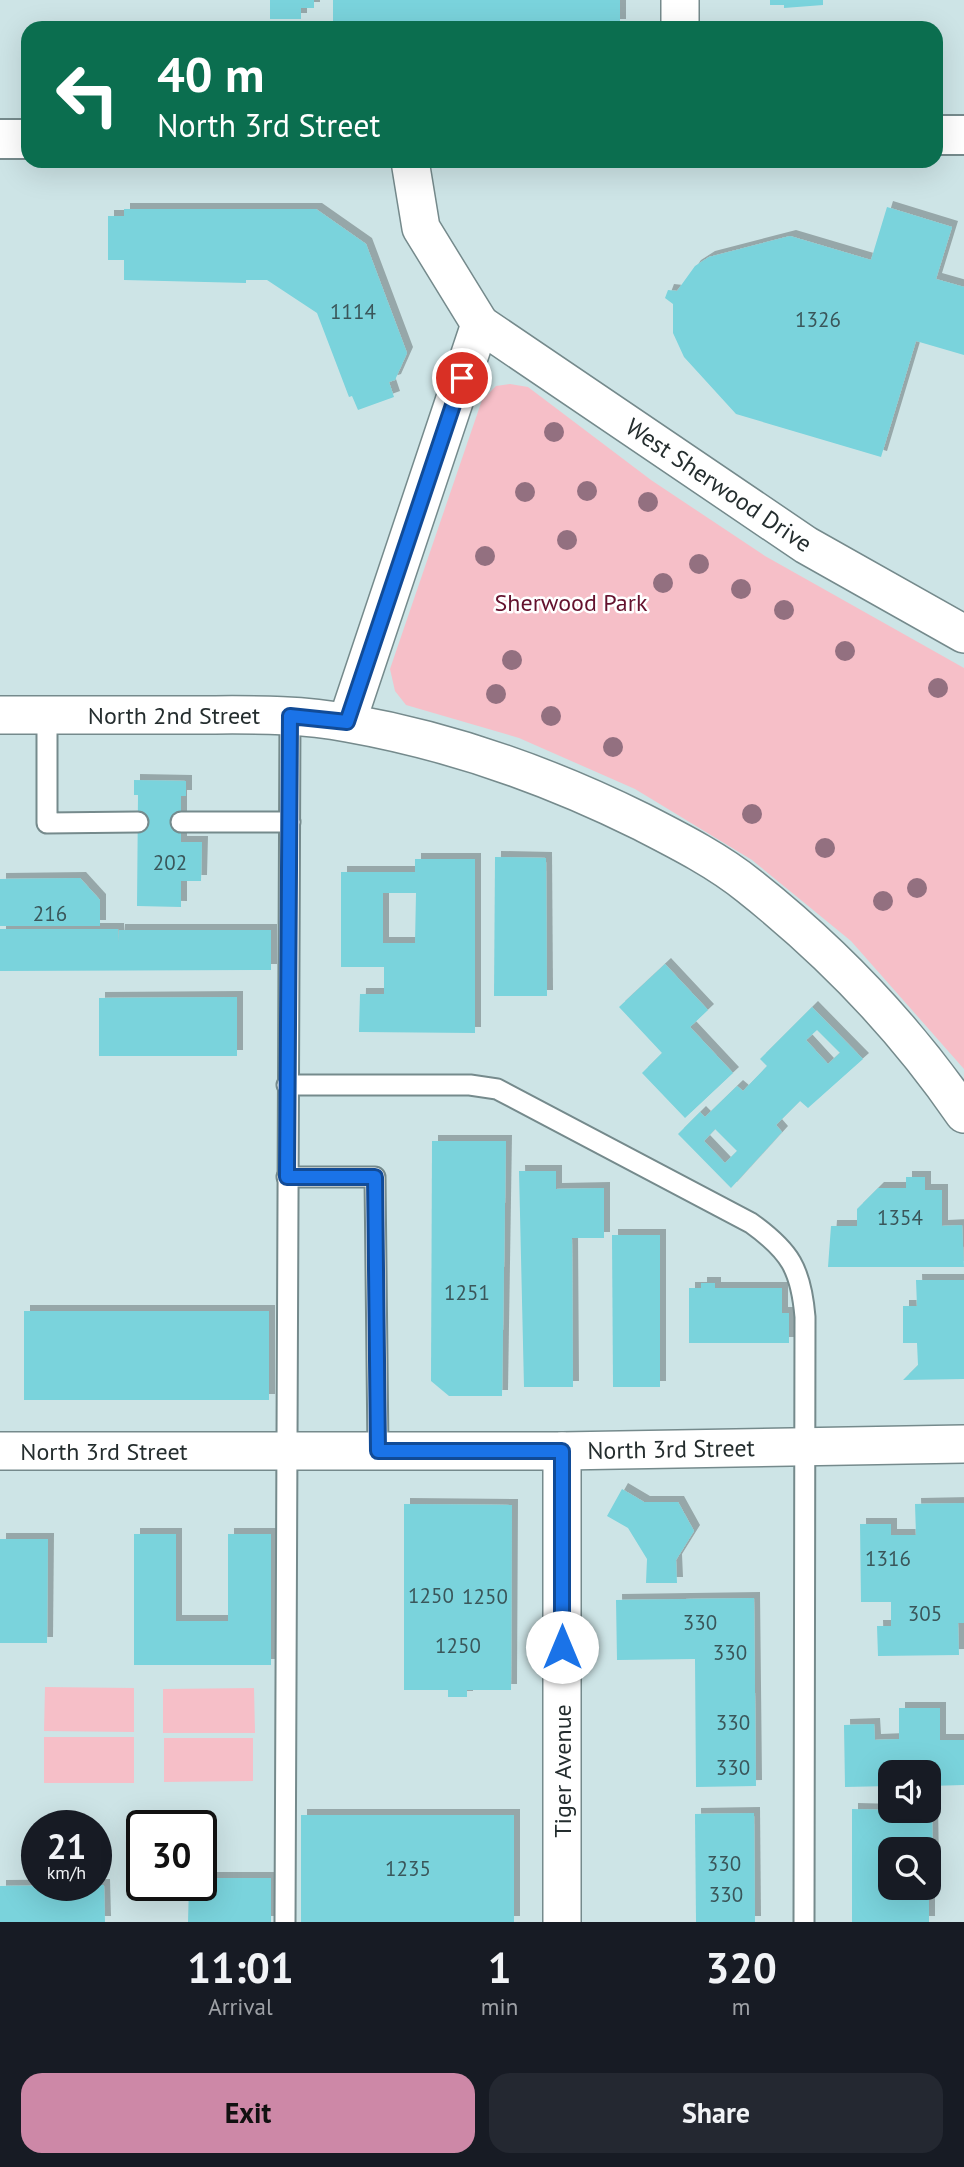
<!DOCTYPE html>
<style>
body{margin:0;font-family:"PT Sans",sans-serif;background:#242831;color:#f1f3f6;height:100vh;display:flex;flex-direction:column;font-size:26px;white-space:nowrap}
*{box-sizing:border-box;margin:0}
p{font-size:23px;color:#9ea1a6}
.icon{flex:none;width:38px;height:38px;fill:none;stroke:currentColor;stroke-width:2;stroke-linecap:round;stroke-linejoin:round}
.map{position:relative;height:1922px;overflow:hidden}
.sheet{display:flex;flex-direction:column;background:#171b24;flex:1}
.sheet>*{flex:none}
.guide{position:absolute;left:21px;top:21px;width:922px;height:147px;border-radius:21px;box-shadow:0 7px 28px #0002;background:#0b6e4f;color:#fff;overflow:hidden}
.tools{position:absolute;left:878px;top:1760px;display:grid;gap:14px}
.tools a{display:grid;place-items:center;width:63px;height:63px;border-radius:14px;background:#171b24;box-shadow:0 7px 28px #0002;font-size:35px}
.speed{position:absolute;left:21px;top:1810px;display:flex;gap:14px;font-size:35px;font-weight:700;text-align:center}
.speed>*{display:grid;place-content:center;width:91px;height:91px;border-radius:50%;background:#171b24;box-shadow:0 7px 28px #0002;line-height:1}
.speed small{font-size:18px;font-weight:400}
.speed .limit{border:4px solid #111;border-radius:10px;background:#fff;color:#111}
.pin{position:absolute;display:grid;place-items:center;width:60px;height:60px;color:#fff;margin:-30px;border:4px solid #fff;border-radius:50%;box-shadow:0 2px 7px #0007}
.me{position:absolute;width:77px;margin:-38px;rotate:0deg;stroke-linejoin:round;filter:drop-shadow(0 0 5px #0008)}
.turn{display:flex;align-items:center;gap:24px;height:147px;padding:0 21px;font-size:32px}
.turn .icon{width:91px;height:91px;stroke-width:2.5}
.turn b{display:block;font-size:49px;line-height:60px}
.eta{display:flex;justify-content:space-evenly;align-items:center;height:119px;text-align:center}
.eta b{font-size:42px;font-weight:700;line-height:49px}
.button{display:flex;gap:14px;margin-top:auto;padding:14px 21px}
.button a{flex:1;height:80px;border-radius:21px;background:#cd88a7;color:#111;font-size:28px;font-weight:700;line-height:80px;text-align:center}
.button a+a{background:#242831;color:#f1f3f6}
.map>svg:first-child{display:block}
</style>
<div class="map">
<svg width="964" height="1922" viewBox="0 0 964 1922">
<defs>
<filter id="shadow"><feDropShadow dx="6" dy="-6" stdDeviation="0" flood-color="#0004"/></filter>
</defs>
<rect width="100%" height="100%" fill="#cde4e6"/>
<g fill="#f6bfc8">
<path d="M510,384L528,387L651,480L765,556L964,668V1069L851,941L752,860L635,789L519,738L406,705L395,691L390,669L482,400L496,386Z"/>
<path d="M45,1687L134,1688V1732L44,1731Z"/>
<path d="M254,1688L255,1733H163V1689Z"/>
<rect x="44" y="1737" width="90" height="46"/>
<path d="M164,1738H253V1781L164,1782Z"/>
</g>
<g fill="#7ad3dc" fill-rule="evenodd" filter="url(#shadow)">
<path d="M270,0H314V8H301V19H270Z"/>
<rect x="333" y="0" width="287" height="25"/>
<path d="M770,0H823V5L784,8V5H770Z"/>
<path d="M887,207L952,227L936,279L964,287V355L916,341L881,457L736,414L684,357L673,333V304L665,298L668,290L677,291L695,266L709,257L790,236L871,260Z"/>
<path d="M124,209H316L366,244L407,353L395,380L389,382L394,397L358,410L352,396L349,397L317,313L267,280H246V283L124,280V260H108V216H124Z"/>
<path d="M134,780L186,781V796H181V842H202L201,881H181V907L137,906L138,795H134Z"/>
<path d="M495,857L546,858L547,996H494Z"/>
<path d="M415,859H475V1033L359,1032L360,994H384V967H341V872H415ZM383,893H416L415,943H383Z"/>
<path d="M80,878L100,900V926H0V879Z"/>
<path d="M0,929H118L119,942V930H271V970L0,971Z"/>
<path d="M665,964L708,1010L690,1027L733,1073L685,1118L642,1073L662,1053L619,1007Z"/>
<path d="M237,997V1056H99V998Z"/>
<path d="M812,1007L863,1059L808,1108L800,1101L776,1125L782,1132L731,1188L678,1134L700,1112L705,1117L737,1086L743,1091L767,1066L760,1059ZM817,1030L840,1053L828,1064L806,1040ZM715,1129L737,1151L725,1163L704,1141Z"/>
<path d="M432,1141H506L502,1396H449L431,1381Z"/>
<path d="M519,1171H556V1189L604,1188V1238H572L573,1387H524Z"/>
<path d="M906,1177H925V1190H942V1226L962,1225L964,1267H828L831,1226H857V1209L878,1188H906Z"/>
<path d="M612,1235H660V1387H613Z"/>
<path d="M916,1280H964V1379L903,1380L918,1365L917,1343H903V1306H917Z"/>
<path d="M701,1283H715V1288H782V1313H789V1343H689V1288H701Z"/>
<rect x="24" y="1311" width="245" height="89"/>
<path d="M622,1489L644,1502H678L694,1531L676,1560L677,1583H646L647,1559L628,1528L607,1516Z"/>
<path d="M964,1503V1623H958L959,1655L878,1656L877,1626H891V1602H861L860,1524H891V1535H916L915,1504Z"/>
<path d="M404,1504L512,1505L511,1690H467V1697H448V1690H404Z"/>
<path d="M134,1534H176V1621H228V1534H271V1665H134Z"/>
<path d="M0,1539H48L47,1643H0Z"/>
<path d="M754,1598L756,1786L696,1787L695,1659L617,1660L616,1600Z"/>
<path d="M899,1708H940V1740H964V1785L929,1786V1773H891V1786L845,1787L844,1725L874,1724L875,1740L899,1739Z"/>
<path d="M852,1809L932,1811L933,1870H929V1850H891V1888H929V1922H852Z"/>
<path d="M754,1813L755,1922H696L695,1814Z"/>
<rect x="301" y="1815" width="213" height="107"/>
<path d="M201,1878H271V1922H188L189,1885H201Z"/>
<path d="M104,1885L105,1922H0V1886Z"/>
</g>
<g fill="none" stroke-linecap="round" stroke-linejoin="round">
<defs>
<g id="lane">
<path d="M47,715V823L138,822"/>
<path d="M181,822H290"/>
<path d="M287,1085H470L497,1089L751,1223C790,1251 801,1269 805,1317L804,1922"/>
<path d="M287,1177H375L378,1451"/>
<path d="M285,1922L290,716"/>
</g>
<g id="street">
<path d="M680,28V0"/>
<path d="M480,324L806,545L964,634"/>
<path d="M0,715C64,715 129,715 193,715C245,715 297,713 348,723C450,741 547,775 640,821C677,840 717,860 749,886C831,951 905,1028 964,1114"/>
<path d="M347,722L480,324L421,228L410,161"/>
<path d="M0,1451H562L964,1444"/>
<path d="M562,1922V1451"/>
</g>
<g id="secondary">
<path d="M936,135H964"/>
<path d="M0,139H28"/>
</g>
</defs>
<use href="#lane" stroke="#758a8c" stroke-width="23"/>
<use href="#street" stroke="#758a8c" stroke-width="40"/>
<use href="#secondary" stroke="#758a8c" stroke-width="42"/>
<use href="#lane" stroke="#fff" stroke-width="19"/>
<use href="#street" stroke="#fff" stroke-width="37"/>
<use href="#secondary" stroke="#fff" stroke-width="38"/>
</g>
<g fill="#937080">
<circle cx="554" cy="432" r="10"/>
<circle cx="587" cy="491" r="10"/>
<circle cx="525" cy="492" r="10"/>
<circle cx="648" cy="502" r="10"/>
<circle cx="567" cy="540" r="10"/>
<circle cx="485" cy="556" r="10"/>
<circle cx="699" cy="564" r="10"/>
<circle cx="663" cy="583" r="10"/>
<circle cx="741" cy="589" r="10"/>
<circle cx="784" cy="610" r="10"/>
<circle cx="845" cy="651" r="10"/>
<circle cx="512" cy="660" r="10"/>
<circle cx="938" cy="688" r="10"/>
<circle cx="496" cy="694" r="10"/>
<circle cx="551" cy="716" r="10"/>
<circle cx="613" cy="747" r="10"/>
<circle cx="752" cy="814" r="10"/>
<circle cx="825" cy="848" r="10"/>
<circle cx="917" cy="888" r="10"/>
<circle cx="883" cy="901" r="10"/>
</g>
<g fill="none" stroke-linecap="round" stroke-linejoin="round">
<defs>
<path id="route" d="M462,378L347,722L290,716L287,1177H375L378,1451H562V1647"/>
</defs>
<use href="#route" stroke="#114b97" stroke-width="18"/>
<use href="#route" stroke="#1a73e8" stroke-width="12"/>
</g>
<g text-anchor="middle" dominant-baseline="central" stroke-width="5" stroke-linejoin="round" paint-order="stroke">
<g font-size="21" fill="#3a565a">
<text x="353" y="311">1114</text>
<text x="818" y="319">1326</text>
<text x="170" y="862">202</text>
<text x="50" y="913">216</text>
<text x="900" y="1217">1354</text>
<text x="467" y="1292">1251</text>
<text x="888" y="1558">1316</text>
<text x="431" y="1595">1250</text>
<text x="485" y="1596">1250</text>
<text x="925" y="1613">305</text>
<text x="700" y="1622">330</text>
<text x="458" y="1645">1250</text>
<text x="730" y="1652">330</text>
<text x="733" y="1722">330</text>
<text x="733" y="1767">330</text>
<text x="724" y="1863">330</text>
<text x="408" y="1868">1235</text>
<text x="726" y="1894">330</text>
</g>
<g font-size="24" fill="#242d2e" stroke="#fff">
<text transform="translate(719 485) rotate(34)">West Sherwood Drive</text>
<text x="174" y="715">North 2nd Street</text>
<text transform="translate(671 1449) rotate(-1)">North 3rd Street</text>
<text x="104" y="1451">North 3rd Street</text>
<text transform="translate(562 1771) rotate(-90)">Tiger Avenue</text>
</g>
<g font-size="24" fill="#64112d" stroke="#fff">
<text x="571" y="602">Sherwood Park</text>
</g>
</g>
</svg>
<div class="tools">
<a><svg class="icon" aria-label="sound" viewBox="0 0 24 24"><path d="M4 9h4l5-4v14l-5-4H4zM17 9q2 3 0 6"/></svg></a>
<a><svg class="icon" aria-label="search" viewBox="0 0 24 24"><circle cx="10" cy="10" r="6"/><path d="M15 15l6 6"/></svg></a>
</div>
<div class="speed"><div>21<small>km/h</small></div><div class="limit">30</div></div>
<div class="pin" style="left:462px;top:378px;background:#d93025"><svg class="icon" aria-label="arrive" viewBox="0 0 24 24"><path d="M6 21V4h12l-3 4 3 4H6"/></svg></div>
<svg class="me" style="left:562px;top:1647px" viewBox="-20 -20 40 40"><circle r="19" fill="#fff"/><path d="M0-13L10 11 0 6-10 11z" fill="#1a73e8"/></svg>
<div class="guide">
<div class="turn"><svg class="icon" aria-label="left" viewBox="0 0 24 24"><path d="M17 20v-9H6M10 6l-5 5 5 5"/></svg><div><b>40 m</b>North 3rd Street</div></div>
</div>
</div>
<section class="sheet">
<div class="eta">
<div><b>11:01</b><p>Arrival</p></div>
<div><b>1</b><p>min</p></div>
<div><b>320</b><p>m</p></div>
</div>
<div class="button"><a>Exit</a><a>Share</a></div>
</section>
